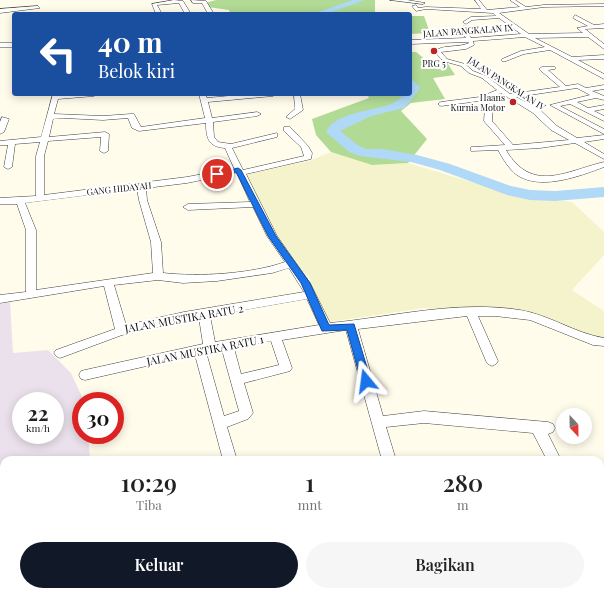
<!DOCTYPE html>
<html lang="id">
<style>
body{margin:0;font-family:"Playfair Display",serif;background:#f6f6f6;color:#222;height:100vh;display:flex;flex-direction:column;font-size:15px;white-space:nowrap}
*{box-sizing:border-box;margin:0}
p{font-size:13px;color:#767676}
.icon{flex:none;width:22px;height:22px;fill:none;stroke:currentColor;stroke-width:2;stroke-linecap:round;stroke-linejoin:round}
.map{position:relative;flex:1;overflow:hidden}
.details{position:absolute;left:0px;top:456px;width:604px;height:140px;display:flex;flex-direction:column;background:#fff;border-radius:12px 12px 0 0;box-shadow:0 2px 10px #0003}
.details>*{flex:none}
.guide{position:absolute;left:12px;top:12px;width:400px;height:84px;border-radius:4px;box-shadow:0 2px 10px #0003;background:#1a4fa0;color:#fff;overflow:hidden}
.needle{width:26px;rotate:158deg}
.fabs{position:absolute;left:556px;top:408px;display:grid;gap:8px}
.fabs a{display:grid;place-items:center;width:36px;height:36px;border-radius:50%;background:#fff;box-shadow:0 2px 10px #0003;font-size:20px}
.speed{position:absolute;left:12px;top:392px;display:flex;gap:8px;font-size:20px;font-weight:700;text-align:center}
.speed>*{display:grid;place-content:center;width:52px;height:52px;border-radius:50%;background:#fff;box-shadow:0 2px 10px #0003;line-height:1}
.speed small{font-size:10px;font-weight:400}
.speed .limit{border:6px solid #d22;background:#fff;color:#111}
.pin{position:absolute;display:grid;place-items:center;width:34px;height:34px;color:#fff;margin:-17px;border:2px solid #fff;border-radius:50%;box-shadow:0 1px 4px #0007}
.me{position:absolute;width:44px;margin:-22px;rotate:344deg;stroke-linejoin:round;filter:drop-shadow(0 0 3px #0008)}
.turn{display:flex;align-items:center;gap:14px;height:84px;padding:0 20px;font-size:18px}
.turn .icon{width:52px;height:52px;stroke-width:2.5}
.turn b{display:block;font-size:28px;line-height:34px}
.eta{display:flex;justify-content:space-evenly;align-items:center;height:68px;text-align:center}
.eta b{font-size:24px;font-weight:600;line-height:28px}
.action{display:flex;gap:8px;margin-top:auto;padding:8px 20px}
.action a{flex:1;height:46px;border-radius:24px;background:#111827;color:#fff;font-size:16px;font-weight:600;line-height:46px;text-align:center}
.action a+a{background:#f6f6f6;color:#222}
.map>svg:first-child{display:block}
</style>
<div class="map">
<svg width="604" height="596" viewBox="0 0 604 596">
<rect width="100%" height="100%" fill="#fffcec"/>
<path fill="#ebe1ec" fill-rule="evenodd" d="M10,302L13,353L48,350L71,373L84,401H81V435H88L90,458V460H4V592H69L71,596H0V304ZM21,401H55V435H21Z"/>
<path fill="#f5f3cc" d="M331,152L372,165L408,163L511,194L572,202L604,232V255L572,290L604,311V338H593L546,317L424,308L322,323L309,277L292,262L243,175L309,161Z"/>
<g fill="#b1da95">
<path d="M216,0H375V14H230L229,10L208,7L205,3Z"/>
<path d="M410,16H424L430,33L410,34Z"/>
<path d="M410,52H416L426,60L446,61L455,75L433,78L445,99L411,103L401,111L427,139L408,163L372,165L331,152L316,135L312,119L369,98L367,94H410Z"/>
</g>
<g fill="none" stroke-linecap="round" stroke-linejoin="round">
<g fill="#b0d9f7" fill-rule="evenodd">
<path d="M353,0H365L326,14H313Z"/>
<path d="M410,80L414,81L420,88L413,98L404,108L371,116L340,131L359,146L366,149H382L417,155L450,164L511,186L530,190L555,191L604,187V197L555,201L530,200L507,195L440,170L411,162L360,156L349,152L326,132C335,112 374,111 391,104C399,101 402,94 410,94Z"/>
</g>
<defs>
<g id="street">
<path d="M174,0L183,1L191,14H185L179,3L157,5L162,14H156L152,4Z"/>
<path d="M191,0L206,1L214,14H208L202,3H193Z"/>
<path d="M390,0H407L425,3L423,4Z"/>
<path d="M475,0H479L487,10L520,7L510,0H515L526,7L544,5L604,4V6L544,7L499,13L529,34L583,33L577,28L588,26L573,18L575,15L594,25L604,24V28L585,29L604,44V49L588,37L535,38L572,57L604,55V59L578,60L604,74V79L550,50L524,54L506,61H502V59L521,51L545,47L525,37L473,41L474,45L466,49L441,52L447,59L465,64L473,71L486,76L510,94L560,87L540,70L539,69L542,67H555V69L548,70L566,86L578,84L586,88L604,85V89L592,91L604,96V100L596,98L577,102L588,108L604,105V109L594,111L604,116V121L570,104L560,106L604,129V134L550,105L590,95L577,88L516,97L539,109L557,126L577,138L604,135V139L584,142L604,154V159L575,143L540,148L506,150C532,194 566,171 604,162V167C580,176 541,191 517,175C509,169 503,159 498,150L471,151V147H474L505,145L484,121L485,107L479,101L441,106L438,104L441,102L480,97L497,90L482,78L469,73L461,66L443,61L435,52C440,44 460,48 469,43L468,42L410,44V40L466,38L461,32V28L464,26L467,28V32L471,38L521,34L499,18L472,20L466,24L463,22L471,17L496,16L493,13L426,9L416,11L412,6L416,5L418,8L426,7L481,9ZM501,93L533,113L551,130L569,140L513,145L492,121L493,107L486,100Z"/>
<path d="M38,6L40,8L0,13V9Z"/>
<rect x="0" y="43" width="14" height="4"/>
<path d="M53,94H97L94,96L58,99L54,114L103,116L131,114H134L141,127L205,118L199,94H205L207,98L250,94H276L273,96L208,102L212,118L257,112L261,114L257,116L213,122L214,137L218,142L231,144L277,133V137L232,148L243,170L304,156L301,147L284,131V127H290L308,146L312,153L311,159L246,174L277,236L310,283L330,323C392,317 457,300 520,310C550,315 574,333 604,338V346L593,345L530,320L495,316H478L498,361L496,364L492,366L488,364L486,361L467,316L358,329L383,416L424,411L548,422L553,424L555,428L553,432L548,434L561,460H547L533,433L424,423L386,427L396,460H382L346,330L282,340L292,368L290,371L244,383L253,413L248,419L227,427L237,460H223L195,355L85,380L81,379L79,375L81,371L85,370L203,344L199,318L122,335L60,358L56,356L54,353L56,350L115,329L104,286L0,303V295L26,292V230L17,204H0V198L36,196V156L40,142L15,144L12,167L8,169L4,167L8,145H0V141L41,137ZM64,118L103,120L128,118L132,128L139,131L206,123C206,137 208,147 225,148L234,168L187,177L44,195V156L48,141L101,137L100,151L104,153L108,151L109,134L105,132L49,137L53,119ZM237,173L250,202L188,204L183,207L188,210L253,207L267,236L285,262C251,274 199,277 163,273L161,242L147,200L146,188L187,183ZM137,189L139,200L151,242L153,273L36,290V230L25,203ZM289,268L304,292L184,312L126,325L114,285L158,280L183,283L217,281L272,273ZM307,299L319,325L215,342L210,316ZM271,341L279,365L241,374L234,348ZM222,350L239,411L224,416L206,352Z"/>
<path d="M294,94H300L303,110L290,119L286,117L295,109Z"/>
<path d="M2,117L9,119L4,132L0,134V122Z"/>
<path d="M600,536L604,538V558L600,556Z"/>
<path d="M147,592H180L178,596H145Z"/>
<path d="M429,592H447L449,596H431Z"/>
</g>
</defs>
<use href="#street" stroke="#404040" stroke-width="1"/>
<use href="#street" fill="#fff" fill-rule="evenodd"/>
</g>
<path fill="#1a73e8" stroke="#114b97" d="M238,168L241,170L276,236L310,283L329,325L354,324L371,381L370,384L366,385L361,381L347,330L322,331L301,283L268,236L236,172L217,176L213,174Z"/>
<g fill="#be2324" stroke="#fff" stroke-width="1.5">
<circle cx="434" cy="51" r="4"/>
<circle cx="513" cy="102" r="4"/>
</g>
<g text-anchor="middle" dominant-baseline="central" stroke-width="4" stroke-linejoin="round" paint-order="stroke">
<g font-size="9" fill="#0d0d0d" stroke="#fff">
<text transform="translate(468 30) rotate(-4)">JALAN PANGKALAN IX</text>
<text transform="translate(507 83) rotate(33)">JALAN PANGKALAN IV</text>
<text transform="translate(119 188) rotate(-6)">GANG HIDAYAH</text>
</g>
<g font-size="9" fill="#0d0d0d" stroke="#fff">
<text x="434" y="63">PRG 5</text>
<text x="505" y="97" text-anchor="end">Haans<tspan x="505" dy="10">Kurnia Motor</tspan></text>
</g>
<g font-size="11" fill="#0d0d0d" stroke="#fff">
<text transform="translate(184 318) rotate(-10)">JALAN MUSTIKA RATU 2</text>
<text transform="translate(205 350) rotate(-11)">JALAN MUSTIKA RATU 1</text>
</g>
</g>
</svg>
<div class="fabs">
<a><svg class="needle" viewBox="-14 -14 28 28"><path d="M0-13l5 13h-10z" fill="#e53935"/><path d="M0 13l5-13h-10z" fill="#767676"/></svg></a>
</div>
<div class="speed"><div>22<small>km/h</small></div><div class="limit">30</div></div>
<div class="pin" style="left:217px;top:174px;background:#d93025"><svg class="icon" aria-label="arrive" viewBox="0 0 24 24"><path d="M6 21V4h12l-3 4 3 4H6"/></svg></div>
<svg class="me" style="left:366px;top:381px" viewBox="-20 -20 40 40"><path d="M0-17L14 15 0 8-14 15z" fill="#1a73e8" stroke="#fff" stroke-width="4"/></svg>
<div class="guide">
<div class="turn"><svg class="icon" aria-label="left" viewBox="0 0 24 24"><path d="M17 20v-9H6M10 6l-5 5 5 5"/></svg><div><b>40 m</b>Belok kiri</div></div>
</div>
<section class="details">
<div class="eta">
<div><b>10:29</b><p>Tiba</p></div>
<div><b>1</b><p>mnt</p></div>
<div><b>280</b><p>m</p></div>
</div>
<div class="action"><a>Keluar</a><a>Bagikan</a></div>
</section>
</div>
